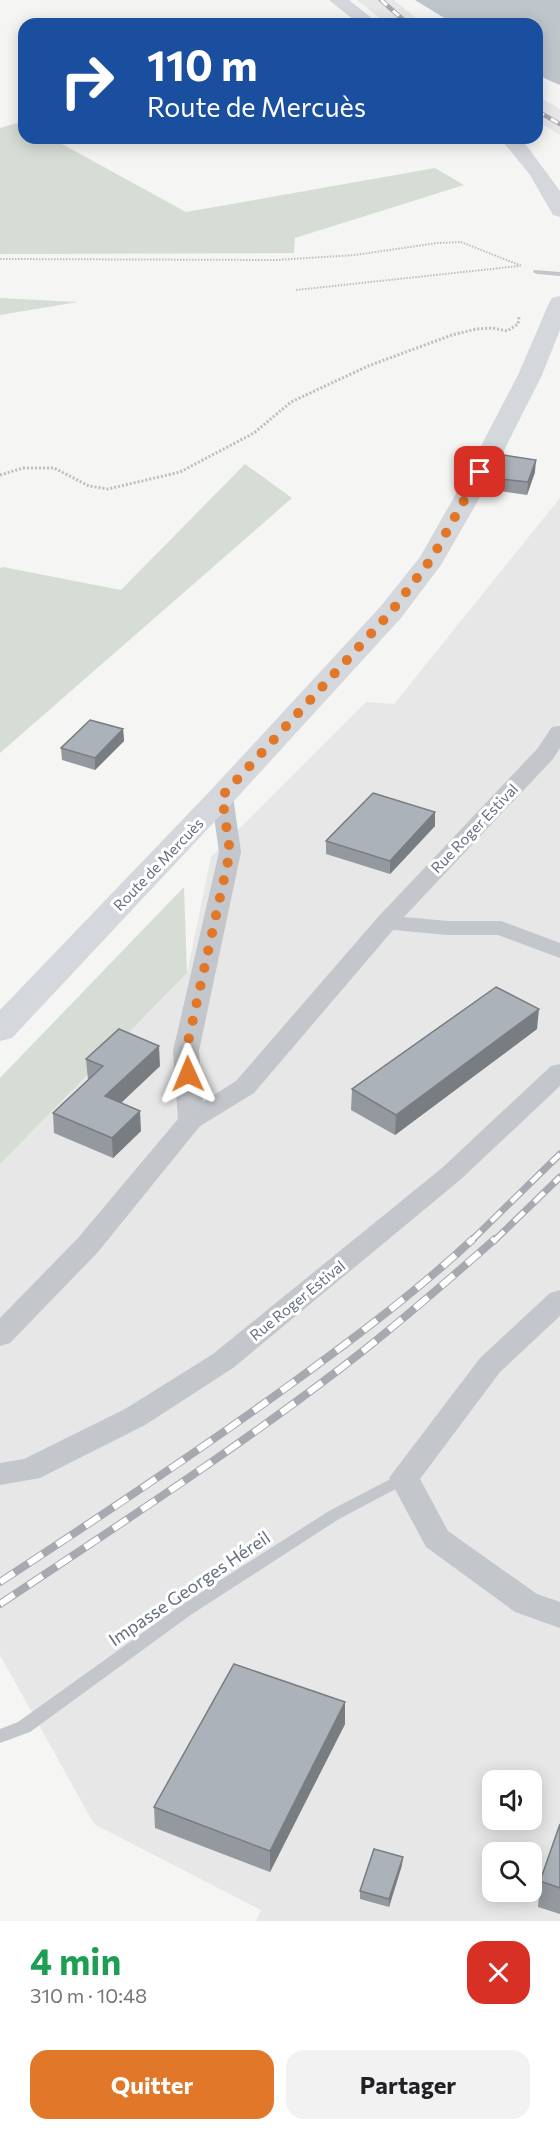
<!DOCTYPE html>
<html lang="fr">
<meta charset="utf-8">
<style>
body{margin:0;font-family:Commissioner,sans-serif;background:#f2f2f2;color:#202124;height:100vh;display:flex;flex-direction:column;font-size:22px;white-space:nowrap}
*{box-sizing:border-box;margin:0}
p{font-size:20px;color:#757577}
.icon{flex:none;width:33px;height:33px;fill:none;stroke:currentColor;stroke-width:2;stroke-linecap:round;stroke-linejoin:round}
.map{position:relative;height:1921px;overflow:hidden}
.sheet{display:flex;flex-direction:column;background:#fff;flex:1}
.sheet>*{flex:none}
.banner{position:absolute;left:18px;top:18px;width:525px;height:126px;border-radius:18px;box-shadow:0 3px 15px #0003;background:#1a4fa0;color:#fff;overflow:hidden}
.controls{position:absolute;left:482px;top:1770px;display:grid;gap:12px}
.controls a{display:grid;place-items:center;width:60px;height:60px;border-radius:12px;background:#fff;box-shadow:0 3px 15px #0003;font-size:30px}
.pin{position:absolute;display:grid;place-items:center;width:51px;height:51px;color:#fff;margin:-26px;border-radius:12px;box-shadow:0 3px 9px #0006}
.me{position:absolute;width:66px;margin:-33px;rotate:359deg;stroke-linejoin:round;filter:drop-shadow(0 0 4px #0008)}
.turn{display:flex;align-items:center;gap:21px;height:126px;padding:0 30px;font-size:27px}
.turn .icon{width:78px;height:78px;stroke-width:2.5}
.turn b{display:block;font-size:42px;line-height:51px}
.round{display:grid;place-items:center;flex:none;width:63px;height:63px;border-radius:18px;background:#f2f2f2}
.overview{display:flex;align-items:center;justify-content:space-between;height:102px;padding:0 30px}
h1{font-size:36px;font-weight:700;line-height:45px;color:#1e9e55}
.primary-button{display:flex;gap:12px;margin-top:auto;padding:12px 30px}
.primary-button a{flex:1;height:69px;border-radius:18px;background:#e17728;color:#fff;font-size:24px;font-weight:700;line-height:69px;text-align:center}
.primary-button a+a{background:#f2f2f2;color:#202124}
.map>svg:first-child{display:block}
</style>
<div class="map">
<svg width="560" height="1921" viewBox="0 0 560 1921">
<rect width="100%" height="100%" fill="#f5f6f3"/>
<g fill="#e6e7e6" fill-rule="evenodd">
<path d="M357,0H394L423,24H387Z"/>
<path d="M537,96L560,109V135L537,121Z"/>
<path d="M560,498V1921H256L261,1910L94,1824L0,1655V1164L187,973L211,857L366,702L394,704ZM492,1780H531V1820H492ZM492,1852H531V1892H492Z"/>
</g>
<g fill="#d6ddd4">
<path d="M21,122L24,123V138H51L186,212L435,168L464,185L295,238L294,253L0,254V128Z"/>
<path d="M0,298L78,302L0,315Z"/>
<path d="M245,464L292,498L0,753V568L3,567L121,590Z"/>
<path d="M184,887L187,973L0,1164V1078Z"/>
</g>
<path fill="#bec6cc" d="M415,0H560V85L537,75V24H454Z"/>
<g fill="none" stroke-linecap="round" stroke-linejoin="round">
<g stroke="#bdbec1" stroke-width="2" stroke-dasharray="1.5 1.5" stroke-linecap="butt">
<path d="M0,259L276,260L355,255L437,243L461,242L522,266"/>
<path d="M296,290L519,266"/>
</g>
<path stroke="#bdbec1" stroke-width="3" stroke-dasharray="2 2" stroke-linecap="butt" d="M0,475L23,468H54L89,486L108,489L180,472L254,433L291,402L368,366L452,335L476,329L493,328L507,331L518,324L519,317"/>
<g fill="#c3c6ca" fill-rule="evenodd">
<path d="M534,270L560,272V276L537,274L533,272Z"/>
<path d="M404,1472L409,1474L412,1478L409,1482L339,1519L192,1614L30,1732L0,1743V1729L18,1722L180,1606L329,1511Z"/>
</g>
<g fill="#c3c6ca" fill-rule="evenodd">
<path d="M560,726V748L553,759L404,917L448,921H501L560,943V958L498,935H448L393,930L254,1093L200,1126L98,1252L10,1343L0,1346V1318L78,1238L178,1119L173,1051L219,852L211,796L214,791L222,789L230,791L233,796L241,852L199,1051L203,1102L236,1081L378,917L537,749L552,727Z"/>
<path d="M560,1064V1086L460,1180L233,1368L145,1425L40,1478L0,1485V1463L24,1459L125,1409L213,1354L442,1168L551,1066Z"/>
<path d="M560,1290V1316L500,1372L420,1479L448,1531L537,1594L560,1602V1628L515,1612L426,1547L389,1478L480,1358L550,1293Z"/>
</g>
<g fill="#d4d7dc" fill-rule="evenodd">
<path d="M329,0H349L379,24H359Z"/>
<path d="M500,138H521L560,191V217L553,215L530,175Z"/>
<path d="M560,296V330L542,375L483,492L441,565L401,618L233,802L12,1038L0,1041V1010L211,790L381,606L420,557L457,492L518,375L549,303L552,298Z"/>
</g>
<defs>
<g id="rail-far2">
<path d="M381,0L408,24"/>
<path d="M537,111L560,124"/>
</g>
<g id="rail-far1">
<path d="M471,1241L560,1154"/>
<path d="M494,1241L560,1177"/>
</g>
<g id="rail">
<path d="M0,1582C98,1518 196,1453 291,1384C353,1339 416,1292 473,1239"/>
<path d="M0,1604C123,1522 247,1442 363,1351C408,1315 452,1277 495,1239"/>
</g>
</defs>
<use href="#rail-far2" stroke="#a6a9b0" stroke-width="4.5"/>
<use href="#rail-far1" stroke="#a6a9b0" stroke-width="7"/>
<use href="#rail" stroke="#a6a9b0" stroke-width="8"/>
<use href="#rail-far2" stroke="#fff" stroke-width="3" stroke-dasharray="8" stroke-linecap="butt"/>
<use href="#rail-far1" stroke="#fff" stroke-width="4.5" stroke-dasharray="14" stroke-linecap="butt"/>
<use href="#rail" stroke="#fff" stroke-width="6" stroke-dasharray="17" stroke-linecap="butt"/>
</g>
<g fill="#94999f">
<path d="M535,472L527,495L492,490V478Z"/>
<path d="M123,729L124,741L95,770L62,760L61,748Z"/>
<path d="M435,826L390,874L326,854V841Z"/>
<path d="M537,1029L395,1135L351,1110L352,1089Z"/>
<path d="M86,1059L160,1066L121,1103L141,1131L113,1158L54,1133L53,1113L88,1080Z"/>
<path d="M345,1702V1724L270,1872L155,1828L154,1807Z"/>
<path d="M560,1824V1914L538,1907L540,1881Z"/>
<path d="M402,1865L389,1907L360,1899V1891Z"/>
</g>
<g fill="#787d82">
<path d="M536,460L535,472L527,495L528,482Z"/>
<path d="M123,729L124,741L95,770V758Z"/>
<path d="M435,812V826L390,874V861Z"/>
<path d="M539,1009L537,1029L395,1135L396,1115Z"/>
<path d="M159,1046L160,1066L106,1117L105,1096Z"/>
<path d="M140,1111L141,1131L113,1158L112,1138Z"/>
<path d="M345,1702V1724L270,1872V1851Z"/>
<path d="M403,1857L402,1865L389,1907V1899Z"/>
</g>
<g fill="#acb2b9" stroke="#787d82" stroke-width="1.5">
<path d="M503,455L536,460L528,482L492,478Z"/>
<path d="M90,720L123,729L95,758L61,748Z"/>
<path d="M373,793L435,812L390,861L326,841Z"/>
<path d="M496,987L539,1009L396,1115L352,1089Z"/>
<path d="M119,1029L159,1046L105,1096L140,1111L112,1138L53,1113L103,1066L86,1059Z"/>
<path d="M234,1664L345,1702L270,1851L154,1807Z"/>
<path d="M560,1824V1888L540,1881Z"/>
<path d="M374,1849L403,1857L389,1899L360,1891Z"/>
</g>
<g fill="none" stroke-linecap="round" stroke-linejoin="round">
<path stroke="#e17728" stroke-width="10" stroke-dasharray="0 18" d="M188,1074L186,1051L230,852L222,796L391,612L432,558L480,472"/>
</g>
<g text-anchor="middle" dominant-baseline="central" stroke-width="6" stroke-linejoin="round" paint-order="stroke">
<g font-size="15" fill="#657083" stroke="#fff">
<text transform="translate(474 828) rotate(-46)">Rue Roger Estival</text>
<text transform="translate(158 864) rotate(-46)">Route de Mercuès</text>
<text transform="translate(297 1300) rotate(-39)">Rue Roger Estival</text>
</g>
<g font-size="18" fill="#657083" stroke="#fff">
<text transform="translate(189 1588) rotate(-34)">Impasse Georges Héreil</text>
</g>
</g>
</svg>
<div class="controls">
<a><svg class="icon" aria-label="sound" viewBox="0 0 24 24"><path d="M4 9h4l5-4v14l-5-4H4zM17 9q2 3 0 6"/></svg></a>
<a><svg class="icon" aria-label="search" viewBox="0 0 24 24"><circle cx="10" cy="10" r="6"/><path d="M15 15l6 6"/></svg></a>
</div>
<div class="pin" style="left:480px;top:472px;background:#d93025"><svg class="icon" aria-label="arrive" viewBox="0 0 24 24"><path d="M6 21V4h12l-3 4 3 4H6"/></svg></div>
<svg class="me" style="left:188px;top:1074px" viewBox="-20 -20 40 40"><path d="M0-17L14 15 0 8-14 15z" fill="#e17728" stroke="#fff" stroke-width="4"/></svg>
<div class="banner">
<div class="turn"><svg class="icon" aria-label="right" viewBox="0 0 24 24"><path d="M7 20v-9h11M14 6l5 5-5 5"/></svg><div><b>110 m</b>Route de Mercuès</div></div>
</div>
</div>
<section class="sheet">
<div class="overview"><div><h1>4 min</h1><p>310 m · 10:48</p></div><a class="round" style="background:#d93025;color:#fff"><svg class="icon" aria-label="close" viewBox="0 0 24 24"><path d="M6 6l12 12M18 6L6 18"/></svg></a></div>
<div class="primary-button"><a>Quitter</a><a>Partager</a></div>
</section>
